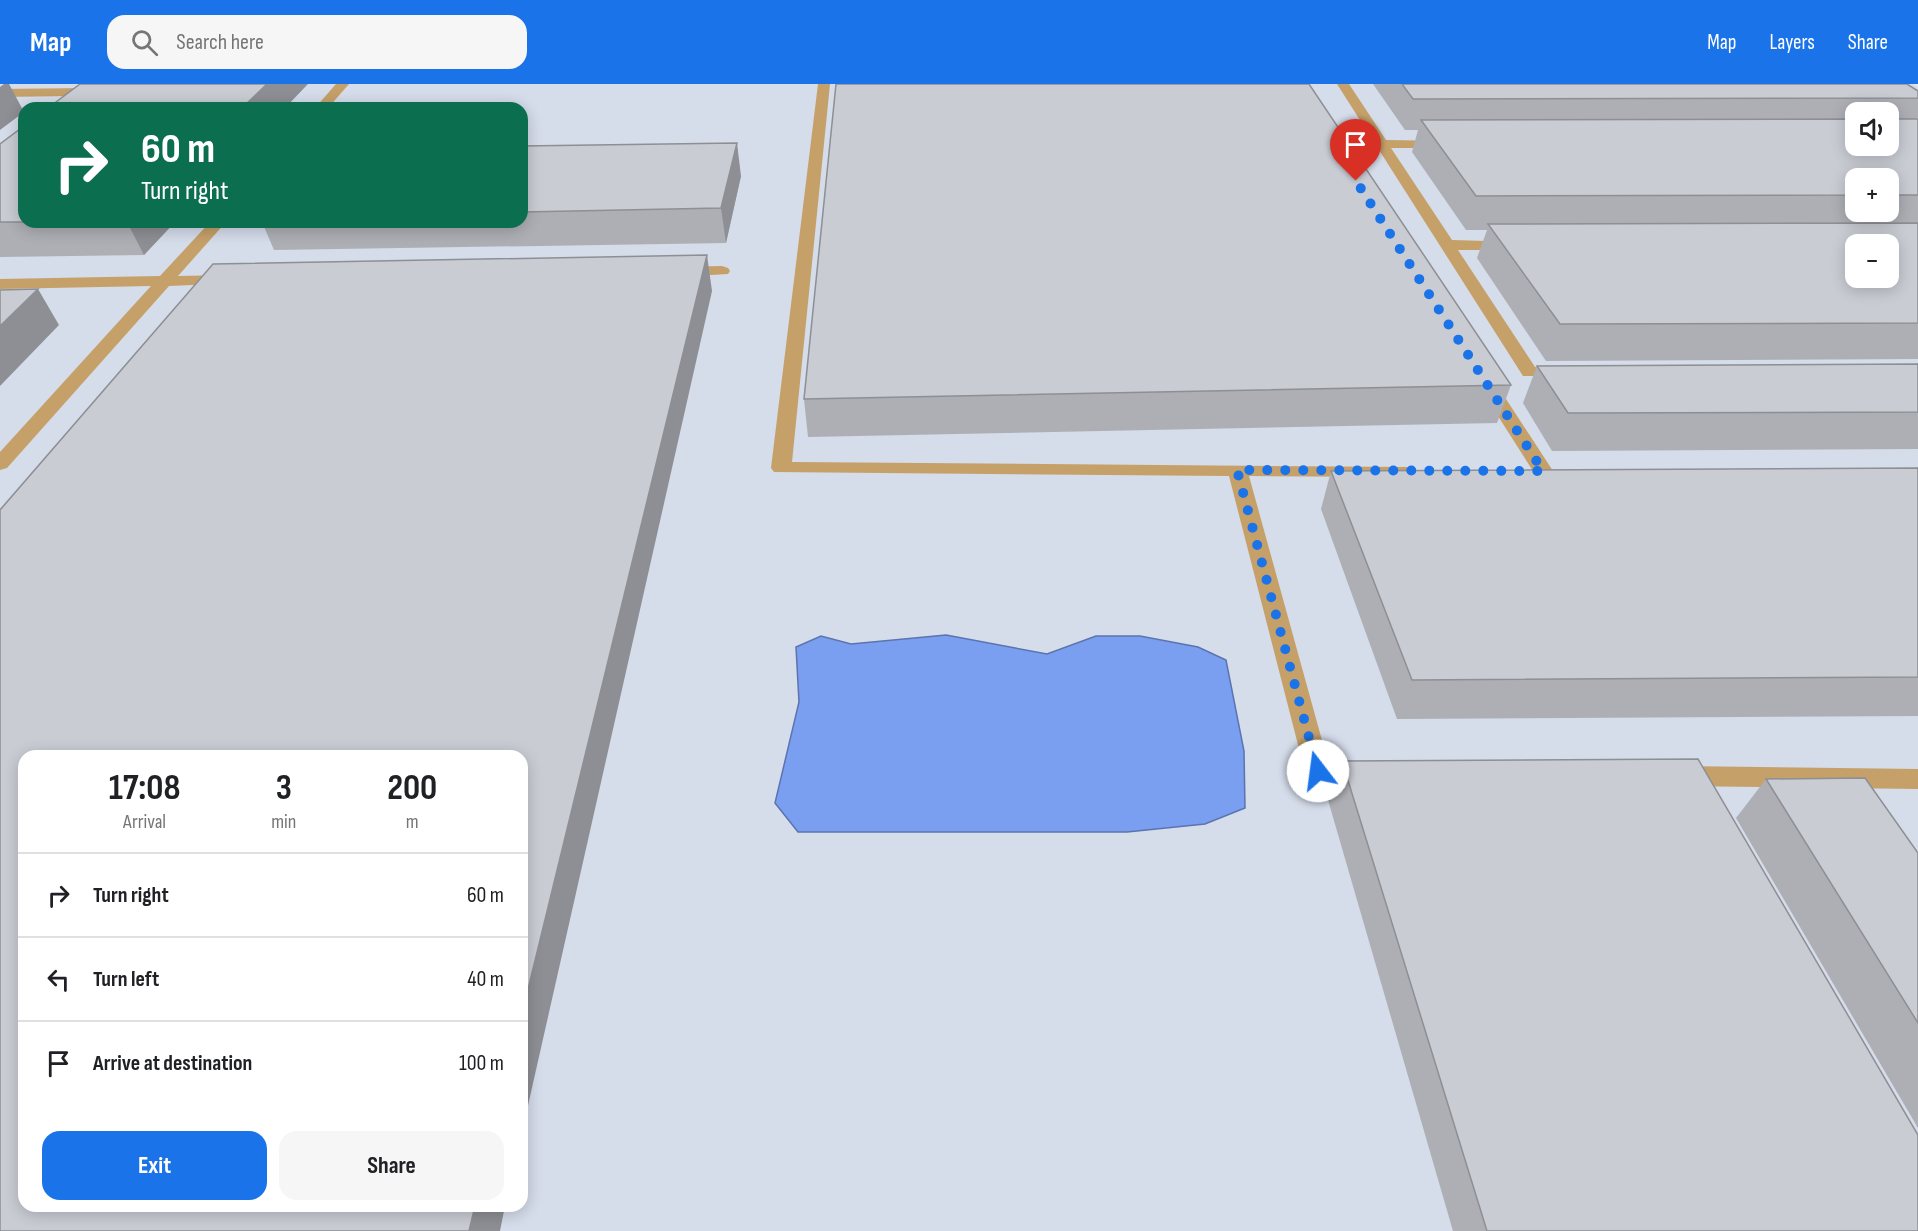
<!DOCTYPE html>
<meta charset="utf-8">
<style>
body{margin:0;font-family:"Sofia Sans Condensed",sans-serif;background:#f6f6f6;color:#202124;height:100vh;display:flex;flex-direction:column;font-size:22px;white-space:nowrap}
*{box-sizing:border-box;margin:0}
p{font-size:20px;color:#757577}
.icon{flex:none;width:33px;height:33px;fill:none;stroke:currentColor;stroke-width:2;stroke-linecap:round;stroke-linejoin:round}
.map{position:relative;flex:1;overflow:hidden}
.drawer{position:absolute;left:18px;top:666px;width:510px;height:462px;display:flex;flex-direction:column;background:#fff;border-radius:18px;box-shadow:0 3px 15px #0003}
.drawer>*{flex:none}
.guide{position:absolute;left:18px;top:18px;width:510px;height:126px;border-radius:18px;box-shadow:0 3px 15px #0003;background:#0b6e4f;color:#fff;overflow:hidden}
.controls{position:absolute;left:1845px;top:18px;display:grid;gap:12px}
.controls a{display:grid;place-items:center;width:54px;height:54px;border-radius:12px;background:#fff;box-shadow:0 3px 15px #0003;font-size:30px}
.pin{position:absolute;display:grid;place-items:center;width:51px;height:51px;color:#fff;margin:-62px -26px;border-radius:50% 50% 50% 0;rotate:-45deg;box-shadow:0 0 6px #0007}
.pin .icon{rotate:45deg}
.me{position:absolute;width:66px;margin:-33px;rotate:345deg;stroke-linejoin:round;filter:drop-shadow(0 0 4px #0008)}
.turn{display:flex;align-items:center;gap:21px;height:126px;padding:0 24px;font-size:27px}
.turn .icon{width:78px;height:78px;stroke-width:2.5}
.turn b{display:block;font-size:42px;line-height:51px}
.eta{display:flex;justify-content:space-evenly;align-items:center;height:102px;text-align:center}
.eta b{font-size:36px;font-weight:700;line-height:42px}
.cta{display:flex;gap:12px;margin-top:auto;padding:12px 24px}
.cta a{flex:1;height:69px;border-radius:18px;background:#1a73e8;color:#fff;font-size:24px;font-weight:700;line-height:69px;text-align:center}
.cta a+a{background:#f6f6f6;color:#202124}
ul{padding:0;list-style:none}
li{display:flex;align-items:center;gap:18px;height:84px;padding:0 24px;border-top:2px solid #e0e0e0}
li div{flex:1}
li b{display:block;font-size:22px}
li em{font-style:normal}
header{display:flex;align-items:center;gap:36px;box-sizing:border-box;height:84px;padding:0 30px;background:#1a73e8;color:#fff}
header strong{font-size:28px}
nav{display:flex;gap:33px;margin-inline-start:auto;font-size:21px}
.search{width:420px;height:54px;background:#f6f6f6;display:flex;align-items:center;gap:15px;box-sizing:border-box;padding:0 21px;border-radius:18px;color:#757577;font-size:22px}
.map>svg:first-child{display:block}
</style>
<header>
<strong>Map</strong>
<div class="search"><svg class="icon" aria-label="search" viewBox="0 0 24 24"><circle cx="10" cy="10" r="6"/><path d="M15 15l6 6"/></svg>Search here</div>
<nav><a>Map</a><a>Layers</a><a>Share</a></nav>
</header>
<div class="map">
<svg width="1918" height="1147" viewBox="0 0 1918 1147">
<rect width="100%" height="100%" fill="#e4e8ef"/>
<path fill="#d5dcea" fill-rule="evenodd" d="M0,0H1913L1918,3V1147H0ZM24,24H522V138H24ZM1856,28H1888V62H1856ZM1856,94H1888V128H1856ZM1856,160H1888V194H1856ZM24,672H522V1122H24Z"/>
<path fill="#7a9ef0" stroke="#5b74af" stroke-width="1.5" d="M946,551L1047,570L1096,552H1140L1198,563L1226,576L1244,667L1245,724L1205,740L1127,748H798L775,719L799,618L796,563L821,552L851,560Z"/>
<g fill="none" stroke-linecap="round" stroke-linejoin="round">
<g fill="#c5a069" fill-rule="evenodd">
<path d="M336,0H349L328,24H315Z"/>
<path d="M818,0H830L792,378L1407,383L1410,387L1407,391L1400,393L1249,392L1328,678H1370L1379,681L1383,688L1379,695C1360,701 1328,701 1309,695L1305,688L1229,392L774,388L771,384Z"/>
<path d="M1337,0H1349L1386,56L1451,57L1453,60L1446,64H1391L1452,156L1520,158L1522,161L1514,166H1458L1535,283L1574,284L1577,288L1574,292H1523Z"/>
<path d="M86,4L92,8L73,24H59L73,12L0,13V5Z"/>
<path d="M210,138H226L178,192L232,191L240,196L238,199L169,202L7,384L0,386V368L151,202L0,205V195L160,192Z"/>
<path d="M722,182L728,184L730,187L728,190L677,193L669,188L677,183Z"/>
<path d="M1484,290L1491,292L1553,387L1550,391H1536L1533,387L1475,296L1477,292Z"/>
<path d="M1677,682L1918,685V705L1677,702L1668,699L1664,692L1668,685Z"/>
</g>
</g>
<g fill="#adafb5" fill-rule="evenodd">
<path d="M1373,0H1907L1918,7V33L1917,35H1918V275L1546,277L1477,174L1487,146H1466L1412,68L1418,46H1405ZM1856,28H1888V62H1856ZM1856,94H1888V128H1856Z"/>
<path d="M0,60L24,138H175L144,171L0,173Z"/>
<path d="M522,62L741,92L726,159L274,166L262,138H522Z"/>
<path d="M1918,280V365L1552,367L1523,319L1537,282Z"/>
<path d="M1511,301L1497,339L808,353L804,315Z"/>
<path d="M1918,384V632L1397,635L1321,425L1331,387Z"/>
<path d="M1342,677L1918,1147H1453L1328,716Z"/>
<path d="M1766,695L1918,769V1044L1736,734Z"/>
</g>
<g fill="#8d8f94">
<path d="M4,0H9L24,28L0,46V3Z"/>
<path d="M267,0H308L285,24H242Z"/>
<path d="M737,59L741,92L726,159L721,124Z"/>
<path d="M127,138H175L144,171Z"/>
<path d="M707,171L712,207L522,1048V930Z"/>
<path d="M38,205L59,241L0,302V242Z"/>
<path d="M475,1122H505L500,1147H469Z"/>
</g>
<g fill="#c9ccd3" stroke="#8d8f94" stroke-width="1.5" fill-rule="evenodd">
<path d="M80,0H267L242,24H48Z"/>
<path d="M836,0H1309L1511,301L804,315Z"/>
<path d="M1402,0H1907L1918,7V14L1413,15Z"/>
<path d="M1856,35V62H1888V35H1918V111H1888V94H1856V111L1476,112L1421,36Z"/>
<path d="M24,42V138H28H0V60Z"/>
<path d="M737,59L721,124L522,128V62Z"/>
<path d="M1918,139V239L1560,240L1488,140ZM1856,160H1888V194H1856Z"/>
<path d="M707,171L522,930V672H24V1122H475L469,1147H0V426L213,180Z"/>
<path d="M38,205L0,242V206Z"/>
<path d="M1918,280V328L1568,329L1537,282Z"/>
<path d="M1918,384V593L1412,596L1331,387Z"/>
<path d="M1698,675L1918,1051V1147H1487L1342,677Z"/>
<path d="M1865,694L1918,769V939L1766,695Z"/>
</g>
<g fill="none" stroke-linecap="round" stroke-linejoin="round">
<path stroke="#1a73e8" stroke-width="10" stroke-dasharray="0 18" d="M1318,687L1237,386L1543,387L1356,97"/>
</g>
</svg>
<div class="controls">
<a><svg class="icon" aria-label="sound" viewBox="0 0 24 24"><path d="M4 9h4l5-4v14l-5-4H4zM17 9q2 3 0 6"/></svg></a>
<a>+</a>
<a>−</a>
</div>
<div class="pin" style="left:1356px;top:97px;background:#d93025"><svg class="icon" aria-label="arrive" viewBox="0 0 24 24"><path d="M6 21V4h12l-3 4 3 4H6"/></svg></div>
<svg class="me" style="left:1318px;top:687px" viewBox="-20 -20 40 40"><circle r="19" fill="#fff"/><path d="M0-13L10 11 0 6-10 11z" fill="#1a73e8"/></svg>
<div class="guide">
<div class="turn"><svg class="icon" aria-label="right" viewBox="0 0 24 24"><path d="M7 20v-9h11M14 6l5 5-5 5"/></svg><div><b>60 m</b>Turn right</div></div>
</div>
<section class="drawer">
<div class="eta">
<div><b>17:08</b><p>Arrival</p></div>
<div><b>3</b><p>min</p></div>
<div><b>200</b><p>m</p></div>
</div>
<ul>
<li><svg class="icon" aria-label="right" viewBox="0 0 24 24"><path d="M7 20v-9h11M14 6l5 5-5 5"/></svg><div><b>Turn right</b></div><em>60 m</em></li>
<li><svg class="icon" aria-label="left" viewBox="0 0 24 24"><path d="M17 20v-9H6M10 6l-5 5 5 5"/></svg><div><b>Turn left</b></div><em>40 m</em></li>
<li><svg class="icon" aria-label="arrive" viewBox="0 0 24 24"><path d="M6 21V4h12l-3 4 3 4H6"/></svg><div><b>Arrive at destination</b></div><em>100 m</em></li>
</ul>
<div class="cta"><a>Exit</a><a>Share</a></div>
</section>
</div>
